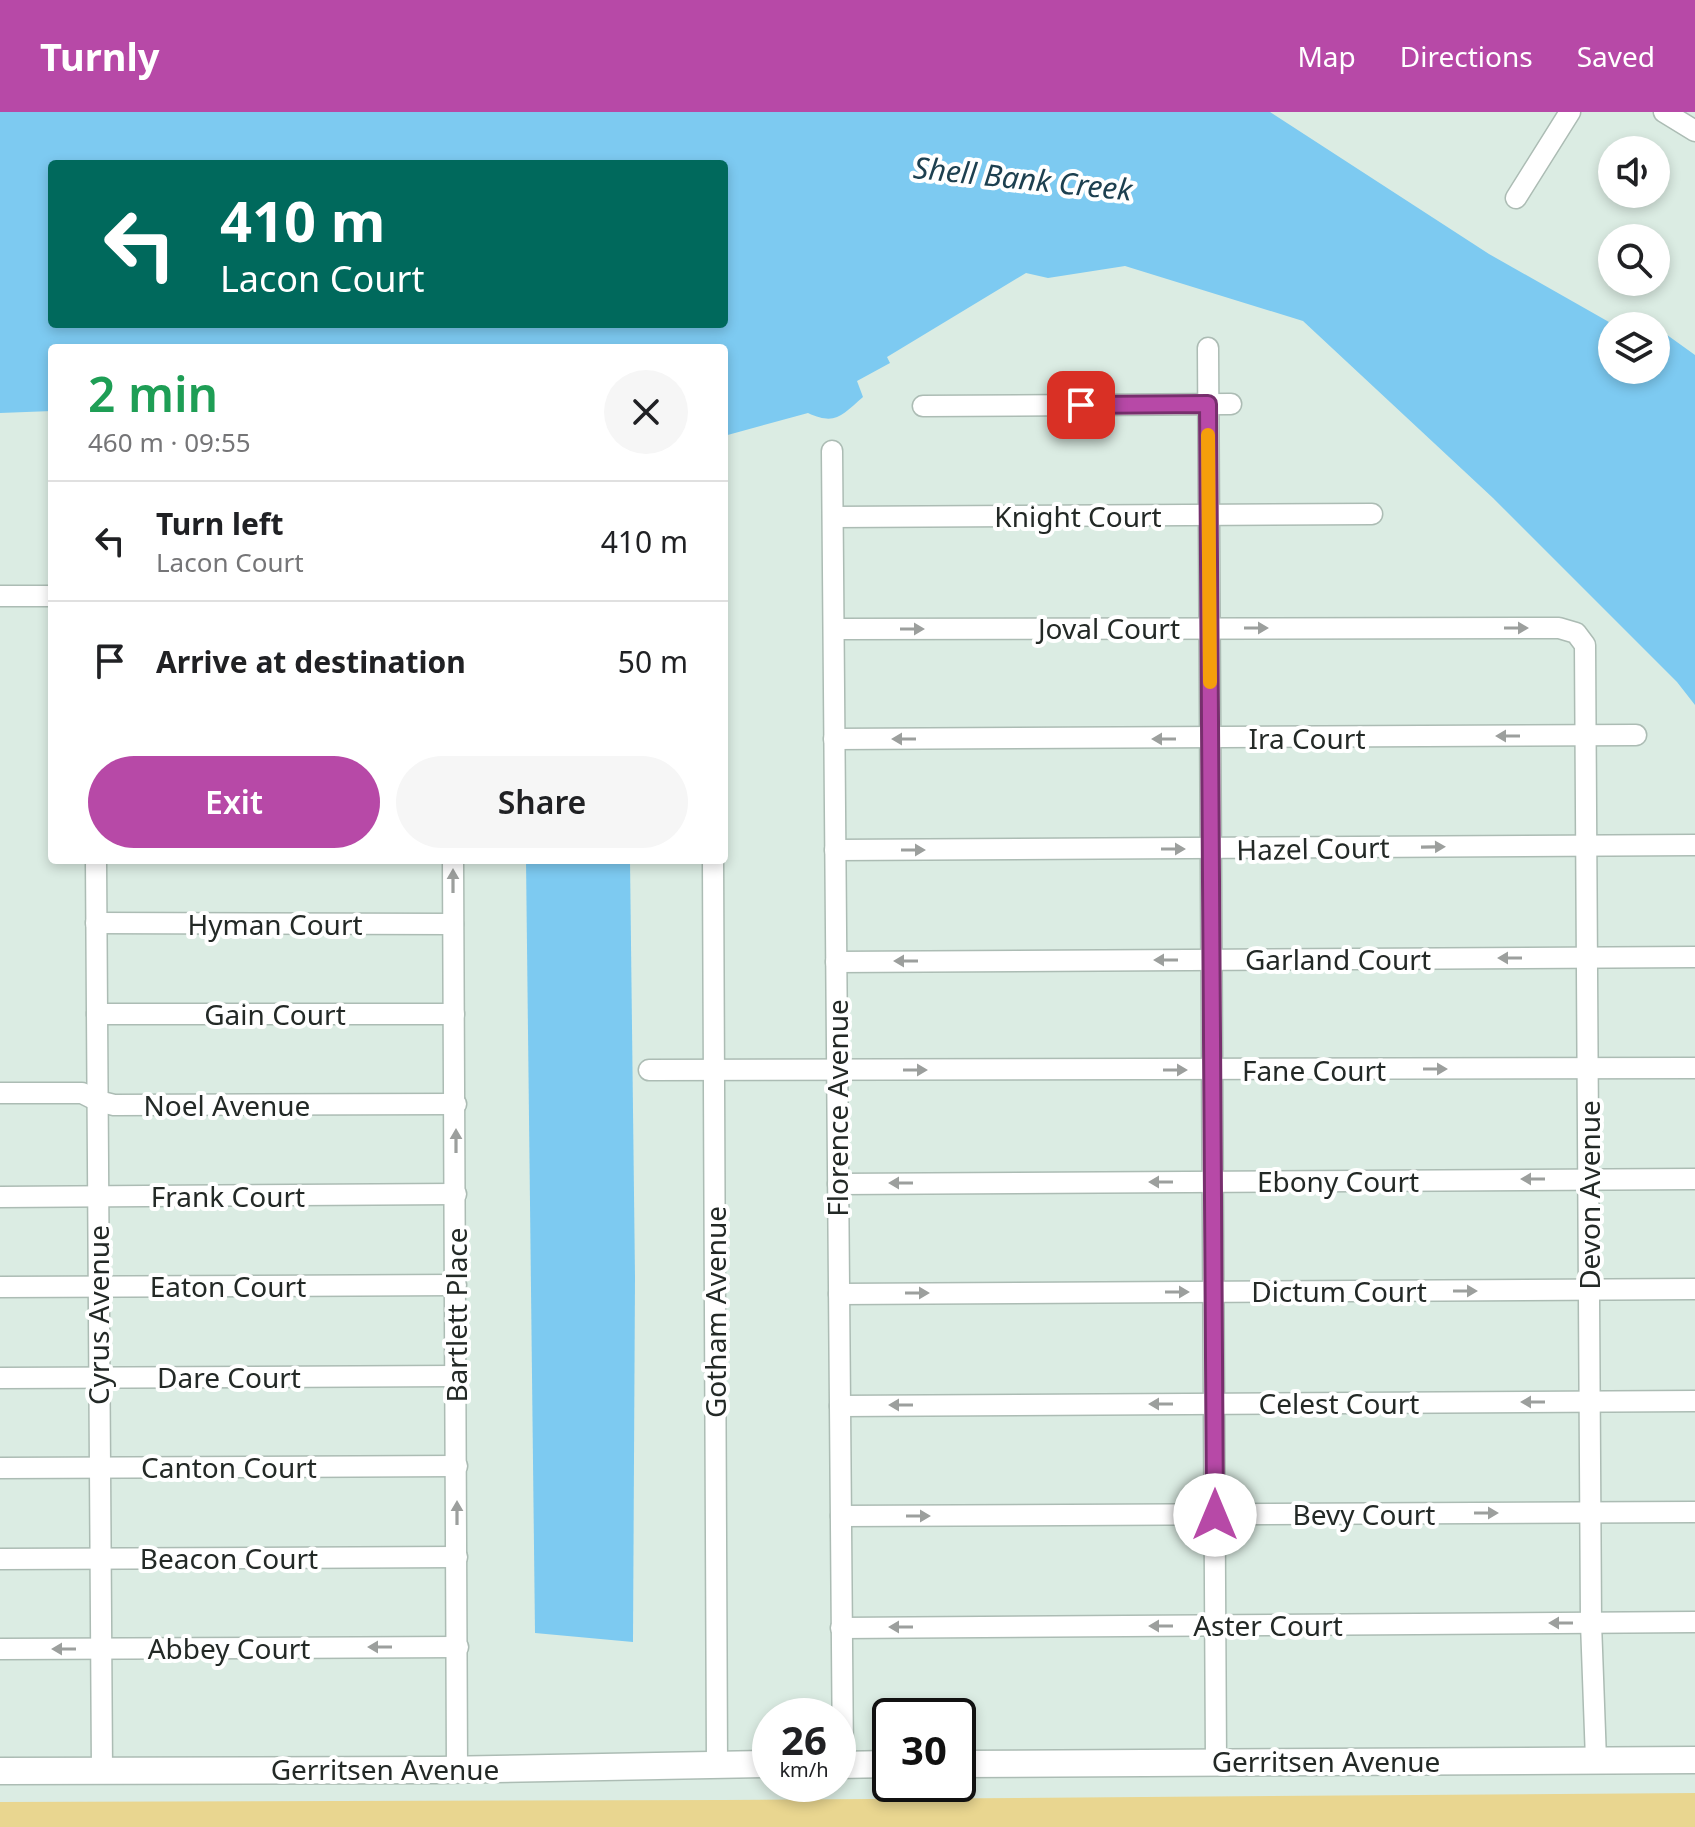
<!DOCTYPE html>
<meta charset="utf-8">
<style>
body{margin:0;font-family:"Noto Sans",sans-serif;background:#f6f6f6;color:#202124;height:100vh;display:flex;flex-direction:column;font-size:30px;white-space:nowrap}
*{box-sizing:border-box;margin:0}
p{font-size:26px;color:#757577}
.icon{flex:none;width:44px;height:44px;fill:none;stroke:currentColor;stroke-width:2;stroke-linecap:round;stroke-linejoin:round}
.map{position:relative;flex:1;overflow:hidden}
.sheet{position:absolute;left:48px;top:232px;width:680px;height:520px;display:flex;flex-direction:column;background:#fff;border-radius:8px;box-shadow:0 4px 12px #0003}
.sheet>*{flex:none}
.hud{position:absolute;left:48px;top:48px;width:680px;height:168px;border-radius:8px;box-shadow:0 4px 12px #0003;background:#00695c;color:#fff;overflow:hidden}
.buttons{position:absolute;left:1598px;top:24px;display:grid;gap:16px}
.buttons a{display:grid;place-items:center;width:72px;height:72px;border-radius:50%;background:#fff;box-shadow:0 4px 12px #0003;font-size:40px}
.speed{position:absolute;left:752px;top:1586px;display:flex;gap:16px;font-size:40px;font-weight:700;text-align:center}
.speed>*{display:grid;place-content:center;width:104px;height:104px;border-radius:50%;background:#fff;box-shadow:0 4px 12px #0003;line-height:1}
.speed small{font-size:20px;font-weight:400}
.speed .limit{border:4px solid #111;border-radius:12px;background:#fff;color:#111}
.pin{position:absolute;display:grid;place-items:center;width:68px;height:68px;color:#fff;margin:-34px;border-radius:16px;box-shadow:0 4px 12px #0006}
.me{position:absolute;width:88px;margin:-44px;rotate:0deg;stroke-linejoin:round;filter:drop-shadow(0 0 6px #0008)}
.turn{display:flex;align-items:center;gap:28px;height:168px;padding:0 40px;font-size:36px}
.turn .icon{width:104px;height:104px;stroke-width:2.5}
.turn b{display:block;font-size:56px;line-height:68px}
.round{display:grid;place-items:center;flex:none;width:84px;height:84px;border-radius:42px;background:#f6f6f6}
.head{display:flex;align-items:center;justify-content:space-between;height:136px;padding:0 40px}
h1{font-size:48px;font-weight:600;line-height:60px;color:#1e9e55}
.action{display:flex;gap:16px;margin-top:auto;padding:16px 40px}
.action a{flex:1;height:92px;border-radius:48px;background:#b749a7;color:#fff;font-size:32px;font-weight:600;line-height:92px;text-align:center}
.action a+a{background:#f6f6f6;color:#202124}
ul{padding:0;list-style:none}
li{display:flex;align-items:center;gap:24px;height:120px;padding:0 40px;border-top:2px solid #e0e0e0}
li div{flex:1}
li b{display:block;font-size:30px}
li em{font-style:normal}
header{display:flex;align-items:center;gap:48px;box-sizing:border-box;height:112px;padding:0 40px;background:#b749a7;color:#fff}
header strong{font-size:38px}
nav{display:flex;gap:44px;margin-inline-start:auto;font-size:28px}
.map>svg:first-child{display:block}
</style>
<header>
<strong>Turnly</strong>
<nav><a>Map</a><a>Directions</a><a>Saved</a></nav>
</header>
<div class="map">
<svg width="1695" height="1715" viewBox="0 0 1695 1715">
<rect width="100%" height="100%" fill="#dbece3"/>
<path fill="#e9d690" d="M1695,1681V1715H0V1690L723,1688Z"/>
<g fill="#7dcaf1" fill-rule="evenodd">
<path d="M0,0H1270L1489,142L1616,214H1612V258H1656V215L1695,243V593L1677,570L1493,386L1303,209L1125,154L1048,166L1026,161L887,245L890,251L857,269L863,285C842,303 836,314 808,301L724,324V236H52V299L0,301ZM724,52V212H52V52Z"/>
<path d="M526,748H630L635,1165L633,1530L535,1521Z"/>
</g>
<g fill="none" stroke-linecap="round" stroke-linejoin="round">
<defs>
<g id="street">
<path d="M1664,0L1695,19"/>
<path d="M1516,86L1570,0"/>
<path d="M1208,236L1216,1650"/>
<path d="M923,294L1231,292"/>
<path d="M832,339L843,1653"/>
<path d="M833,405L1372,402"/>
<path d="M0,484H52"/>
<path d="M834,517L1559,516L1576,521L1585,533L1591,1511L1596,1648"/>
<path d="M834,627L1636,623"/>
<path d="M835,738L1695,733"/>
<path d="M96,748L102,1659"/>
<path d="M453,748L457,1657"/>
<path d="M713,748L717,1652"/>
<path d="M96,811L453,812"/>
<path d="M836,850L1695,845"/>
<path d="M97,902H454"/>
<path d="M649,958L1695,956"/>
<path d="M0,981H82L98,989L114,993L456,992"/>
<path d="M838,1072L1695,1067"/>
<path d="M0,1085L456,1082"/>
<path d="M0,1175L456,1173"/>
<path d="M839,1182L1695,1177"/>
<path d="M0,1266L457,1264"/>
<path d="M840,1294L1695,1289"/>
<path d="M0,1356L457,1354"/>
<path d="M841,1404L1695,1400"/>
<path d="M0,1447L457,1445"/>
<path d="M841,1516L1695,1510"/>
<path d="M0,1537L458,1535"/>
</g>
<g id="secondary">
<path d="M958,1652L1695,1648"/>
<path d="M838,1653L890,1652"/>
<path d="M0,1659L439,1658L770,1652"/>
</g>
</defs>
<use href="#street" stroke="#acbcb4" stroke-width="23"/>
<use href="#secondary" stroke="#acbcb4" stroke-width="29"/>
<use href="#street" stroke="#fff" stroke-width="20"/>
<use href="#secondary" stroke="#fff" stroke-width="26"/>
</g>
<defs><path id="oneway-solid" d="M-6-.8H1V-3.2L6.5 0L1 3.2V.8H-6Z" transform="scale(2)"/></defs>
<g fill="#9c9f9d">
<use href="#oneway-solid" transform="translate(1256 516)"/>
<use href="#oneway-solid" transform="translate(1516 516)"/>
<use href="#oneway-solid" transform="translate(912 517)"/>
<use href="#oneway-solid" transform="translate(1508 624) rotate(180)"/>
<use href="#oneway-solid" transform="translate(904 627) rotate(180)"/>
<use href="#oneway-solid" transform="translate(1164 627) rotate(180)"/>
<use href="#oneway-solid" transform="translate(1433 735) rotate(-1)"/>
<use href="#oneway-solid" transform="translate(1173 737)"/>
<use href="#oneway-solid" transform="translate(913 738)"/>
<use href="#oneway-solid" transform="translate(453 769) rotate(-90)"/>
<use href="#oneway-solid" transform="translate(1510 846) rotate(180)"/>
<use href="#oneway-solid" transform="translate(1166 848) rotate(180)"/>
<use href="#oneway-solid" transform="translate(906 849) rotate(180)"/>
<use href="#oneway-solid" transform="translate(1435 957)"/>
<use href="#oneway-solid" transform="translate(915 958)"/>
<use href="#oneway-solid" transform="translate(1175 958)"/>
<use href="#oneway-solid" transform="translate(456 1029) rotate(-90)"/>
<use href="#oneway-solid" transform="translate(1533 1067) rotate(180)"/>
<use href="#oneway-solid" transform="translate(1161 1070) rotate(180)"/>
<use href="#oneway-solid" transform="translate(901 1071) rotate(180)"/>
<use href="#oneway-solid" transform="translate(1465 1179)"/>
<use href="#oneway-solid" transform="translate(1177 1180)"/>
<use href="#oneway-solid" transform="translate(917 1181)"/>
<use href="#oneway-solid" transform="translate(1533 1290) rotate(180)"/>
<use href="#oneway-solid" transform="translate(1161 1292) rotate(180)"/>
<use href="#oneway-solid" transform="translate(901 1293) rotate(180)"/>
<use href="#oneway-solid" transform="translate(457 1401) rotate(-90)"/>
<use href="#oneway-solid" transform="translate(1486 1401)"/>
<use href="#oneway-solid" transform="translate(918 1404)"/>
<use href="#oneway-solid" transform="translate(1561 1511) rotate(180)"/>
<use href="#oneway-solid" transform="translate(1161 1514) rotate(180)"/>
<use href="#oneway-solid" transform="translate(901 1515) rotate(180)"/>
<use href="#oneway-solid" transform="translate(380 1535) rotate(180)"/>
<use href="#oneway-solid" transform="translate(64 1537) rotate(180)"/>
</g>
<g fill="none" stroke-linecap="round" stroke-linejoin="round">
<defs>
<path id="route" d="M1081,293L1208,292L1215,1403"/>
</defs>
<use href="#route" stroke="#772f6d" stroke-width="20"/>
<use href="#route" stroke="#b749a7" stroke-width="14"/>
<path stroke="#f59e0b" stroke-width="14" d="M1208,323L1210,570"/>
</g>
<g text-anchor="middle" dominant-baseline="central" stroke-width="8" stroke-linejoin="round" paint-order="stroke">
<g font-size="28" fill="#232926" stroke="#fff">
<text x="1078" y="404">Knight Court</text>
<text x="1109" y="516">Joval Court</text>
<text x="1307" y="626">Ira Court</text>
<text transform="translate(1313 736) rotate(-1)">Hazel Court</text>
<text x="275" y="812">Hyman Court</text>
<text x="1338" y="847">Garland Court</text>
<text x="275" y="902">Gain Court</text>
<text x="1314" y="958">Fane Court</text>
<text x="227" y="993">Noel Avenue</text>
<text transform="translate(837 996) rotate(-90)">Florence Avenue</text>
<text x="1338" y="1069">Ebony Court</text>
<text transform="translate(1589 1083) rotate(-90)">Devon Avenue</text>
<text x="228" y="1084">Frank Court</text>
<text x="228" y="1174">Eaton Court</text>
<text x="1339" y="1179">Dictum Court</text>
<text transform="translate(715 1200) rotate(-90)">Gotham Avenue</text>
<text transform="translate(98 1203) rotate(-90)">Cyrus Avenue</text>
<text transform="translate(456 1203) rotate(-90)">Bartlett Place</text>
<text x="229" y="1265">Dare Court</text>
<text x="1339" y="1291">Celest Court</text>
<text x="229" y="1355">Canton Court</text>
<text x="1364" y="1402">Bevy Court</text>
<text x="229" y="1446">Beacon Court</text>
<text x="1268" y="1513">Aster Court</text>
<text x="229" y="1536">Abbey Court</text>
<text x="1326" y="1649">Gerritsen Avenue</text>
<text x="385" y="1657">Gerritsen Avenue</text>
</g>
<g font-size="30" font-style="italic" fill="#1d4050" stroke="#fff">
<text transform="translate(1023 66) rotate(6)">Shell Bank Creek</text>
</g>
</g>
</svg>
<div class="buttons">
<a><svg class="icon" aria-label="sound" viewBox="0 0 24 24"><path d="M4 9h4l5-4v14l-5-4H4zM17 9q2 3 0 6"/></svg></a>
<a><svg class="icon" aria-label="search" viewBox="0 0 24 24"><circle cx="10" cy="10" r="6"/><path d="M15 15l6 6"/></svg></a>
<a><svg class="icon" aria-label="layers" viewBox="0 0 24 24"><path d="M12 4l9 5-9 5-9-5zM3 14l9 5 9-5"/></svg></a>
</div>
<div class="speed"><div>26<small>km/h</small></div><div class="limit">30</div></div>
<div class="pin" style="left:1081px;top:293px;background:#d93025"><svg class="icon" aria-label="arrive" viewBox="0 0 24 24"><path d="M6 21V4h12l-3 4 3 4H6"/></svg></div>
<svg class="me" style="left:1215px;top:1403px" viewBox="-20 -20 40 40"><circle r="19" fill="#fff"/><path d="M0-13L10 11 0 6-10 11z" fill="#b749a7"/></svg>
<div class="hud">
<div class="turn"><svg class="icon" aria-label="left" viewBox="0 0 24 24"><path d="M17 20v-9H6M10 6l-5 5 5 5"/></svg><div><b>410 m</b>Lacon Court</div></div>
</div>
<section class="sheet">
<div class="head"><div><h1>2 min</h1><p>460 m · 09:55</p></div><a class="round"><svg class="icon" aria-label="close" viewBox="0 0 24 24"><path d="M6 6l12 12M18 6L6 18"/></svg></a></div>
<ul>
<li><svg class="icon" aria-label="left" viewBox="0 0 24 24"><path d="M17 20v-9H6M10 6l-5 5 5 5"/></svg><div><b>Turn left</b><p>Lacon Court</p></div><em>410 m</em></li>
<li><svg class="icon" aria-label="arrive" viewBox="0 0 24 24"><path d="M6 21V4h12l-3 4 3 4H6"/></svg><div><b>Arrive at destination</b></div><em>50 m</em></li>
</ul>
<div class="action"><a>Exit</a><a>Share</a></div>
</section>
</div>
